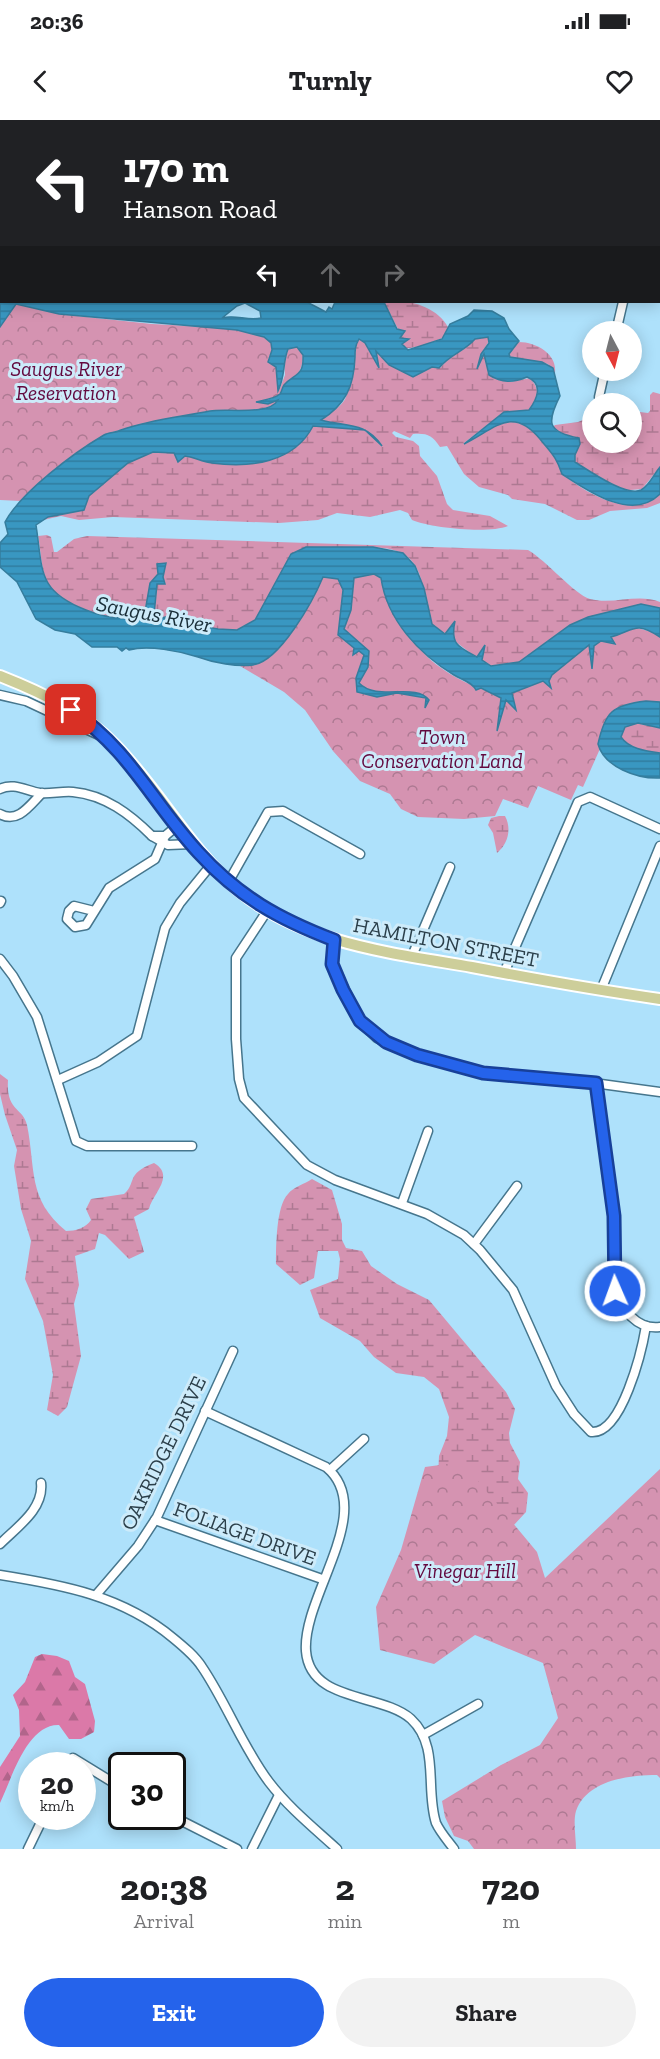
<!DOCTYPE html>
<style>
body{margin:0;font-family:"Zilla Slab",serif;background:#f2f2f2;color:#202124;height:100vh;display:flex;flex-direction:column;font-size:22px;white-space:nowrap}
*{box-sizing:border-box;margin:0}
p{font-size:20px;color:#757577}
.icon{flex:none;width:33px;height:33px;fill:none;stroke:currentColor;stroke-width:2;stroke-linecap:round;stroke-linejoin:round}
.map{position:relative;height:1729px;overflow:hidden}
.panel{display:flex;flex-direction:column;background:#fff;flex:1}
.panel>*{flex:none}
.guide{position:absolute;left:0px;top:0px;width:660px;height:183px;box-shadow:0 3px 15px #0003;background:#202124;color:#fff;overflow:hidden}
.needle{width:39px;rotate:173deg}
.fabs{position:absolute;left:582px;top:201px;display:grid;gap:12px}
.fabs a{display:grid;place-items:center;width:60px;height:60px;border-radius:50%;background:#fff;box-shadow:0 3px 15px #0003;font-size:30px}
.speed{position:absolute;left:18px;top:1632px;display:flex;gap:12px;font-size:30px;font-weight:700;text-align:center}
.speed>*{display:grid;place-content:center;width:78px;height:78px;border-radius:50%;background:#fff;box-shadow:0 3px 15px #0003;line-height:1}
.speed small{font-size:15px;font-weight:400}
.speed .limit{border:3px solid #111;border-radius:9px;background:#fff;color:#111}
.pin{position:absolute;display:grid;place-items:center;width:51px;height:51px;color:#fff;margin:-26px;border-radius:12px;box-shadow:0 3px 9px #0006}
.me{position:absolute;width:66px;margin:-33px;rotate:358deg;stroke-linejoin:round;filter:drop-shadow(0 0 4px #0008)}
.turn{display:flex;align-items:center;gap:21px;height:126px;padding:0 24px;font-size:27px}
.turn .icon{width:78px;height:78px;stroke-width:2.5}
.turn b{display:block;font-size:42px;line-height:51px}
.lanes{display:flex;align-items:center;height:57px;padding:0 24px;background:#0003;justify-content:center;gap:30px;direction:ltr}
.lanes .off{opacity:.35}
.eta{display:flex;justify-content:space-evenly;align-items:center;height:102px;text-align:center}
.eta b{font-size:36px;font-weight:700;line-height:42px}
.primary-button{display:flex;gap:12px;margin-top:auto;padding:12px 24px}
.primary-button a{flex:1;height:69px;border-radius:36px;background:#2563eb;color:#fff;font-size:24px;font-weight:700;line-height:69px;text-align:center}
.primary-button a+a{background:#f2f2f2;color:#202124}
.status{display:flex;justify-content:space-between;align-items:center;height:42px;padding:0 30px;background:#fff;direction:ltr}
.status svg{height:16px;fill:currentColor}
header{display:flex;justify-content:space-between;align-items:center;height:78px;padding:0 24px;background:#fff;font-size:27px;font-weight:700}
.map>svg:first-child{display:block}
</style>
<div class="status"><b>20:36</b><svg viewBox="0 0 49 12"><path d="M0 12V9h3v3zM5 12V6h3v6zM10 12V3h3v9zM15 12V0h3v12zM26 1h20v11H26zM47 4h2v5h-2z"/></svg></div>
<header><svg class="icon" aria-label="back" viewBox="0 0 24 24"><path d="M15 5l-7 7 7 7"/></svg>Turnly<svg class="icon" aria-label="heart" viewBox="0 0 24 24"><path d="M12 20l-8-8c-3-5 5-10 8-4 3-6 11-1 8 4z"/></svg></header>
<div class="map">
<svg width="660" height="1729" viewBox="0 0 660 1729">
<defs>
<pattern id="forest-firs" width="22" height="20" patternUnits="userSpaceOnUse" patternTransform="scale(1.5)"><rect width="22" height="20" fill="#db79a8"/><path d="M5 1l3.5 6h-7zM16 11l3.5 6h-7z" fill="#b2658b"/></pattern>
<pattern id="wetland-marsh" width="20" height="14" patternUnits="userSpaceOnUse" patternTransform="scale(1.5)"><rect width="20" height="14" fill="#d593b1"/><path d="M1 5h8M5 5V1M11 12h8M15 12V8" fill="none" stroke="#ad7992"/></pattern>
<pattern id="park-crowns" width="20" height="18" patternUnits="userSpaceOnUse" patternTransform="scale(1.5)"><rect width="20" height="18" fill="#d593b1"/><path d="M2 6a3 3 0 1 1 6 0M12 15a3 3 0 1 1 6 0" fill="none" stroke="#ad7992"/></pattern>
<pattern id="water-rules" width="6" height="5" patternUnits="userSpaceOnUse" patternTransform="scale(1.5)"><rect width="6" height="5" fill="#3997c1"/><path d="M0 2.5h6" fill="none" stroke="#307d9f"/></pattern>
</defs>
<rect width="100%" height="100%" fill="#aee1fb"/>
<path fill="url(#forest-firs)" d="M42,1534L57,1536L69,1541L75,1557L85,1564L95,1601L94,1612L81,1619H69L59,1605C27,1604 12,1658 0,1683V1647L20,1616L19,1590L13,1575L25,1562L35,1537Z"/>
<g fill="url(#wetland-marsh)">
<path d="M72,0H178L70,1Z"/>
<path d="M384,182C404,177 437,186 448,207L444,217L428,225L404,229L402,223L408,219L400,218L399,211Z"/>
<path d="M494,212C489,223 481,231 479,243L484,234L489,255L510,262L530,258C541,270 538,278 529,290L500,295L464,323C480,318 496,298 514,301C528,304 551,325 557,339C560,345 560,351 565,356C588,375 635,400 660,374V383L647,388L610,391L589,400H577L545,384L512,379L508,375L479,367L464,354L447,326L440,327C432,315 427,313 413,314L410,318L394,311L392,313L396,317L413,321L419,326L420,336L437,356L447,384L453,390L490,396L508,406C488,414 432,408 412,400L408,393L400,390L370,397L337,393L318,400L279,403L113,397L79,400L61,396L39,401L141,333L317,301C354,279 345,281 350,244C352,235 355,225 357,216L422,252L432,247L440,248L463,221Z"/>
<path d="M519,222C536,222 558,234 555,254L548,244L510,237L509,234Z"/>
<path d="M653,272L660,274V347L642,369L619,371L570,342L560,313L553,307L555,305L578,302L592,296V322H632V291L648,293L650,291V275Z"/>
<path d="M47,415L51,417L54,432H57L74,419L87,416L528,430C547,441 574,474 590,479C613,485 638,473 660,482V488L637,485L588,497L570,505L519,542L491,546L482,540L485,525L477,538L452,519L453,504L445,514L432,504C422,487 426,464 416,447C401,421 367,429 343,428C331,428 312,425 301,430C297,431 293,434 289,436L290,440C271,465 262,495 242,518C201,512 79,501 54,473C40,456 42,435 38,416Z"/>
<path d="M636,603L660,608V633C646,631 625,630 621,615L625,607Z"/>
<path d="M499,696H505C512,709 508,724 497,733L493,713L488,705L491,698Z"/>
<path d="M0,954L8,960C6,992 23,987 27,1005C36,1049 27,1079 66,1111C75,1111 86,1108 91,1100L86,1089L91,1079L124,1074C137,1063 125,1054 154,1043C176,1056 152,1074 149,1089L134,1097L144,1132L129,1139L105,1115L99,1113L95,1129L75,1136L79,1165L74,1184L81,1236L67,1287L58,1296L47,1290L53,1255L43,1201L25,1159L31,1121L21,1089L14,1046L17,1030L5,995L0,974Z"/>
<path d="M312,1059L332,1070L342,1104V1120L346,1128L362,1131L371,1146L397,1164L429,1180L506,1272L515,1289L509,1313L510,1323L520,1342L518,1359L528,1373L526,1392L513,1406L438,1357L439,1336L447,1316L449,1297L439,1269L424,1257L396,1253L374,1237L360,1221L320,1198L310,1170L338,1159L340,1139L338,1131H318L314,1158L300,1165L276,1144C276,1127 276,1086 288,1074C293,1067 305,1064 312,1059Z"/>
</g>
<g fill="url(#park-crowns)">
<path d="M0,0H63L2,2L1,42Z"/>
<path d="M16,184L59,194L152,204L231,208L264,217L271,223L272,230L268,240L277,247V268H280L285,255L284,243L289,227H297L302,231C307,248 290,268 277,276C271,279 263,280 257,282L268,284L278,280C268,297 227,288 209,291C175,298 141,303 107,314C102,316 98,321 93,324C68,342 41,358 21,381L0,380V207Z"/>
<path d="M369,450C396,464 402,502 419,527C432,546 463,563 485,570L591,520L633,507L660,514V586H649L603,622L583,667L578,665L571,680L538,666L528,688L503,679L495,696L464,699L418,697L401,689L390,674L360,661L333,631L305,590L284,572L235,543L320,457Z"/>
<path d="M462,1342L537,1432L545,1458L660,1349V1658L657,1655C629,1655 587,1660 576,1691C573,1701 576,1718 576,1729H474L468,1721L454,1716L445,1697L442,1681L501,1645L540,1625L558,1598L543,1543L475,1515L434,1544L380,1530L376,1487L401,1430L425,1347Z"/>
</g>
<g fill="url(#water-rules)" stroke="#357d9d" stroke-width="1.5" fill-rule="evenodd">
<path d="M0,160L2,182H307L326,192L329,187L332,189L335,182H384L397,209L405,211L400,218L409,219L402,224L408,230L442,219L450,204L468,196L474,190L492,191L504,198L509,209L519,221L509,234L510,237L542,242L553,248L560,276C547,302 546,312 579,318L580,324L575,335V342C588,350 626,377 641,370C649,366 654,354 660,347V374C632,402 588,371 562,354C556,336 551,333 540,319C512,285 495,309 464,324L504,292L529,290C537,279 544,264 527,257C513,263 502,263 489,255L484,234L477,249L481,234L489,223L488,217L475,219C465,231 449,235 439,248L432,247L413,257L389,245L376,231L379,248L365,223L359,219C355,226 355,230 355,237C354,267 345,285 321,300C345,307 365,301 382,326L365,310L313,306C294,343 250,348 212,343C202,342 194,337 185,336L178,342L174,333L153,332L128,343L89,376L84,390L48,397L36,405C43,451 37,471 86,490C103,497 123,500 141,496L145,492L150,463L158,454L157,444L166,443L163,457L165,464H157L154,495L161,498L170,496L190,504L218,509L237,510L255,500L291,434L306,427H373L403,433L415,446L424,468L432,504L445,514L455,501C450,524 458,527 477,537L485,525L482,540L491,546L519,542L570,505L588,497L641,484L660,488V517C634,500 634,511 611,517L615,524L601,521L594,526L592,549L589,525L552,555L549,561L551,568L543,561L512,573L516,590L506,580L497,611L501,578L481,568L476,570C472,562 462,560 454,555C419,534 387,500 381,458L374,454L354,458L351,490L344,509L369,531L368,547L359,563C377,582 415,562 429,580L425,588L426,578L397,573L377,577L357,572L356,558L364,535L359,531L353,535L354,528L338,515L343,470L338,459L323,457C313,481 280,541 253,545C237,547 214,543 198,537C179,531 149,525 129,530L126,528L122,531L117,527H92L75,514L55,510L36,499L17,462L0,447V423L8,414L5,402C21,372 75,332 104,315C109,312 116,313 121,310C149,300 180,297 210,291C227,288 269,296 278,280L268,284L256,282C264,280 274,279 280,274C282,271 282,268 284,265C295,253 304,257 303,235L297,227L288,229C282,245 286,254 278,271L276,247L268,242L272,230L271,223L264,217L237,210L59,194L16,184L0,207ZM245,183L260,191L261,198C247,201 235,194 222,198L237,186Z"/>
<path d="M646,581L660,582V608L638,603L625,607L621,617C629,629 646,631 660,633V658C637,659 604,647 598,624C605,592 612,585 646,581Z"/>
</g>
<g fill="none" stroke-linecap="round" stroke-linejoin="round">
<path stroke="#357d9d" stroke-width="2" d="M90,2L91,0"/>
<defs>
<g id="minor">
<path d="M503,2L504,0"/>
<path d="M572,2L573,0"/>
<path d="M658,154L660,160"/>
<path d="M616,212L623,182"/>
<path d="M599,277L605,250"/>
<path d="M0,575L26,581L105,618"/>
<path d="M0,669C13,662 27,671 40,673C51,674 62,671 73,672C105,675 130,694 152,716"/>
<path d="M0,694C18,704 30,685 42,673"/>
<path d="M178,705L165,716H152L168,725L192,724"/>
<path d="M229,761L268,692L283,691L360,734"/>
<path d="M0,783L1,781"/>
<path d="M94,791L74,786L69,791L67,799L75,807L86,805L109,768L155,739L165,716"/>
<path d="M267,791L236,838V919L239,959L244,978L307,1045L335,1060L427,1094L464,1115L480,1130L513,1170L556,1266L574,1294L591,1312C622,1315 642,1230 646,1206"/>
<path d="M334,820L332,844L360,901L377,918L398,928L483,953L579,961L660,972"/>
<path d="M412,836L450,747"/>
<path d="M0,839L13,856L37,897L76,1021L87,1026H192"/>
<path d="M504,853L578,682L590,677L660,709"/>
<path d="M601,870L660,726"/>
<path d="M58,960L98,942L137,916L165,808L180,783L211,745"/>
<path d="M596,963C603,1012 612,1061 615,1110C616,1129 609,1151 615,1169C621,1189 637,1210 660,1207"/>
<path d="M402,1083L428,1011"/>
<path d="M474,1124L517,1066"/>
<path d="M205,1291L326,1347C378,1390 302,1476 306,1531C310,1583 382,1573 411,1599C440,1626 425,1669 436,1703C440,1712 448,1721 454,1729"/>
<path d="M330,1350L364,1319"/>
<path d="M155,1400L322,1459"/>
<path d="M0,1424C17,1407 44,1389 41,1363"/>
<path d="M0,1455C63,1465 123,1476 173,1518C184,1527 195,1536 202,1547C227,1584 242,1626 269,1662C288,1687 314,1708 337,1729"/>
<path d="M96,1475L138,1426L157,1397L233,1231"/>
<path d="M423,1615L478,1584"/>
<path d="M69,1646L73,1638L122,1668"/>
<path d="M172,1696L237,1729"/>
<path d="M28,1729L44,1696"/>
<path d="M252,1729L279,1675"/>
</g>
<g id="major">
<path d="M457,0L462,2"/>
<path d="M658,66L660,67"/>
<path d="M0,556C43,573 83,592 115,625C160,671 189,729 238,770C303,824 392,833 472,847C535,859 597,870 660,879"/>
</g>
</defs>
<use href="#minor" stroke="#46768d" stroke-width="11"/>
<use href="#major" stroke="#fff" stroke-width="14"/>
<use href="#minor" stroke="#fff" stroke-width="8"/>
<use href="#major" stroke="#cdce9a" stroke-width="10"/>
</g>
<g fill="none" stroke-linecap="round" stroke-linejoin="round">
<defs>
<path id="route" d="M71,590C130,630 152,682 198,732C239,777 279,799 334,820L332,844L343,870L360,901L386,922L417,935L483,953L596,963L614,1096L615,1171"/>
</defs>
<use href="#route" stroke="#184099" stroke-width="15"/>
<use href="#route" stroke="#2563eb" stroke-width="10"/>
</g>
<g text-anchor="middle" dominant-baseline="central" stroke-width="6" stroke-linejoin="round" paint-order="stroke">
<g font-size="21" font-style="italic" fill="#63093f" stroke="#cdebfa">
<text x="66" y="248">Saugus River<tspan x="66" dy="24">Reservation</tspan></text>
<text x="442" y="616">Town<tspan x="442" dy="24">Conservation Land</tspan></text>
<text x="465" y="1450">Vinegar Hill</text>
</g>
<g font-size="21" fill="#2b3f4a" stroke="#cdebfa">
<text transform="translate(446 822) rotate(11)">HAMILTON STREET</text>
<text transform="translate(163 1333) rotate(-64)">OAKRIDGE DRIVE</text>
<text transform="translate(245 1413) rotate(20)">FOLIAGE DRIVE</text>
</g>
<g font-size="22" font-style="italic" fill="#182d37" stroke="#cdebfa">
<text transform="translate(154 494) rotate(11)">Saugus River</text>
</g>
</g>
</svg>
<div class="fabs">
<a><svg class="needle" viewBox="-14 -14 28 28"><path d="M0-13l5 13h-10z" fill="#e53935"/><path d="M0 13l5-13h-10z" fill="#757577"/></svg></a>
<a><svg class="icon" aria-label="search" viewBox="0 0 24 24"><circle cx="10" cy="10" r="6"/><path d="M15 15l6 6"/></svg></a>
</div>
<div class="speed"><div>20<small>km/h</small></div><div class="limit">30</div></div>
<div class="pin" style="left:71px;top:590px;background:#d93025"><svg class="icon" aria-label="arrive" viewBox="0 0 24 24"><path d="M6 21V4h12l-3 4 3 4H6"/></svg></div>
<svg class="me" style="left:615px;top:1171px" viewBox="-20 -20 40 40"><circle r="17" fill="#2563eb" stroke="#fff" stroke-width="3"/><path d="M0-11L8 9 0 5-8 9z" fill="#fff"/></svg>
<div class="guide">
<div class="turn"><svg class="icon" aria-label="left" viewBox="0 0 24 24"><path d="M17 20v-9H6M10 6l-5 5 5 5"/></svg><div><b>170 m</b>Hanson Road</div></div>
<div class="lanes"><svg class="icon" aria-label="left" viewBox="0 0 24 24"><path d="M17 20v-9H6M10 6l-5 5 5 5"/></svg><svg class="icon off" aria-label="ahead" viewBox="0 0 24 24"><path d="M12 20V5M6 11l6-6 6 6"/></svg><svg class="icon off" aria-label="right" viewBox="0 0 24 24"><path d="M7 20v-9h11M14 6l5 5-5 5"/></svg></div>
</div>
</div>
<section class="panel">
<div class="eta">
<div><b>20:38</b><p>Arrival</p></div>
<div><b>2</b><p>min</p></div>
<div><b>720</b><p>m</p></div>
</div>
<div class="primary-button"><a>Exit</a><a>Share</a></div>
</section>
